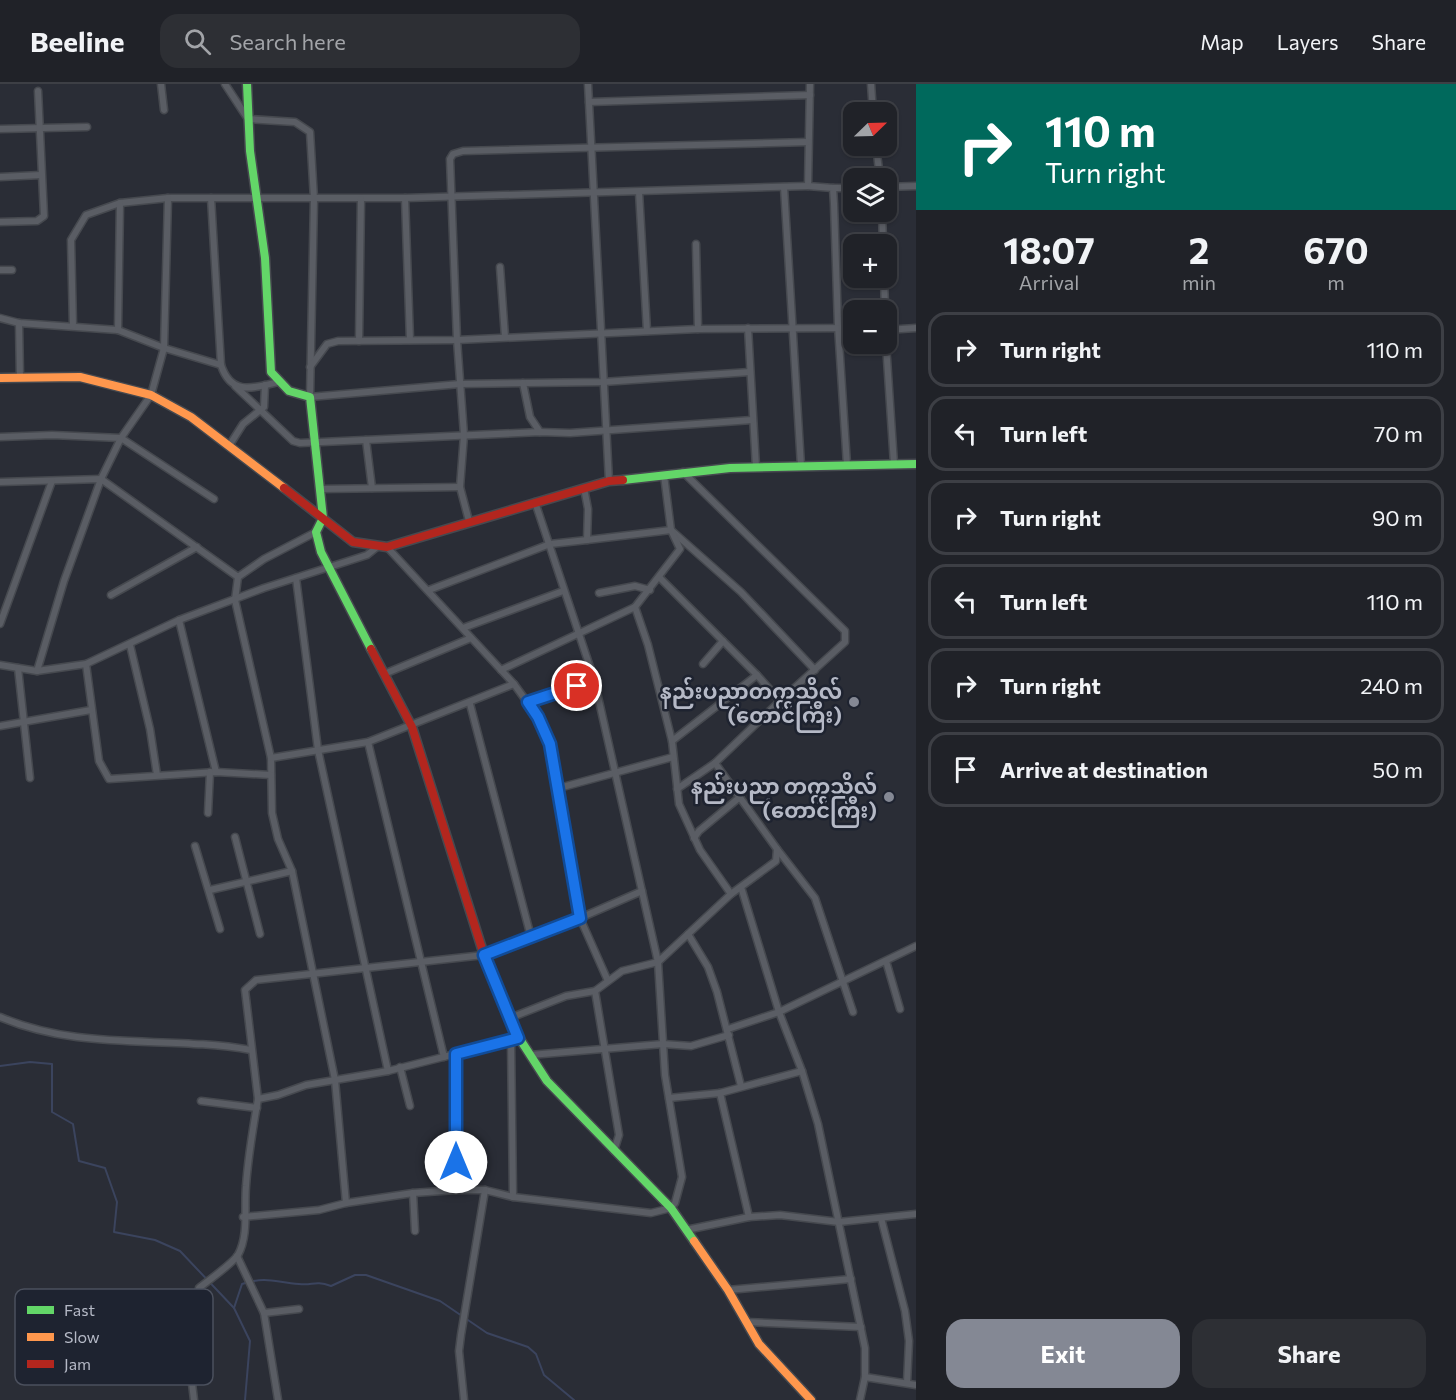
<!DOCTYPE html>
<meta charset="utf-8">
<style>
body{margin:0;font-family:Commissioner,"Noto Sans Myanmar",sans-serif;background:#2d2f34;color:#f1f3f6;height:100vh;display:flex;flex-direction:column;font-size:22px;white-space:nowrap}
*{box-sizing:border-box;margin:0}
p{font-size:20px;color:#a2a4a8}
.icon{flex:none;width:33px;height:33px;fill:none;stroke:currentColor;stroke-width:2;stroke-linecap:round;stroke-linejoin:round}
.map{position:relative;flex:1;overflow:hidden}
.panel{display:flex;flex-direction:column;background:#202228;width:540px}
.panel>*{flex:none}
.top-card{background:#00695c;color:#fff;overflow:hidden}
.needle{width:39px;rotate:67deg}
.fabs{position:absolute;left:843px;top:18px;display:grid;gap:12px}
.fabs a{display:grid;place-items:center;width:54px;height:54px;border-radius:12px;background:#202228;box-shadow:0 2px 4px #0004,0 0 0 2px #3d3f45;font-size:30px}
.pin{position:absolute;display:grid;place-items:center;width:51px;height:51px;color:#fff;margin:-26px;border:3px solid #fff;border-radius:50%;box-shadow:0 2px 6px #0007}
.me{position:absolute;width:66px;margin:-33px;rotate:0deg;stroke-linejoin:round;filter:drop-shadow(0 0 4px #0008)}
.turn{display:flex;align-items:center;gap:21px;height:126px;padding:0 30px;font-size:27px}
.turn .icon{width:78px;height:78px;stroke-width:2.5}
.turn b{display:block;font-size:42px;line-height:51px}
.eta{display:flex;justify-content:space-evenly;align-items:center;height:102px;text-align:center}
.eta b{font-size:36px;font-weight:700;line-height:42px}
.action{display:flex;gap:12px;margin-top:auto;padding:12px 30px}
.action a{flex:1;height:69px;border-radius:18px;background:#848894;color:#fff;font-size:24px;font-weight:700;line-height:69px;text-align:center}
.action a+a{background:#2d2f34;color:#f1f3f6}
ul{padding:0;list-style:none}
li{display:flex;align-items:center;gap:18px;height:75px;margin:0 12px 9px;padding:0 18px;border:3px solid #3d3f45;border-radius:18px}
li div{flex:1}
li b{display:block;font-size:22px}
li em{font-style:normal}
header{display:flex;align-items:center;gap:36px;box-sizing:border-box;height:84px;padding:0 30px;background:#202228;border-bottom:2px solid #3d3f45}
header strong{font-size:28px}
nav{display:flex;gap:33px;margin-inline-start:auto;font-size:21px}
.search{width:420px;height:54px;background:#2d2f34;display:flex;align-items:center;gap:15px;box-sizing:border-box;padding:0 21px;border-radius:18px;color:#a2a4a8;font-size:22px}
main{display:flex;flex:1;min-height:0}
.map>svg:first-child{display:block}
</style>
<header>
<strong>Beeline</strong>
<div class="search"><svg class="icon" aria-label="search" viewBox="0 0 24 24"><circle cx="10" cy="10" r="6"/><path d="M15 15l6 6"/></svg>Search here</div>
<nav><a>Map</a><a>Layers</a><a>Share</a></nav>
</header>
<main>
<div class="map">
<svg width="916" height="1316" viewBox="0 0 916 1316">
<rect width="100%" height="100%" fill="#2a2d36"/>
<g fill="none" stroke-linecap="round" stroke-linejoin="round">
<g stroke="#3b445e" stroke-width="2">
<path d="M0,982L30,978L52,980V1028L73,1040L79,1077L105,1084L117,1118L114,1148L155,1156L180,1167L234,1224L250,1257L245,1316"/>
<path d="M234,1224L242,1200C267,1192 274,1198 299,1200C313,1202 314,1196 331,1202L355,1191H366L440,1217L487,1249L528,1263L536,1270L544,1291L574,1316"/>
</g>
<defs>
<g id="street">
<path d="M161,0L164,26"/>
<path d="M225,0L248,35L295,38L310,48L314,115L310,313L460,300L603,298L750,288"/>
<path d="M588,0L609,397"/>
<path d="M810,0L808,102L833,104L834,120L838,242L847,381"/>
<path d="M871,0L873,28"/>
<path d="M589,18L810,11"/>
<path d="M0,45L87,43"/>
<path d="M876,62L880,94"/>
<path d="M0,93L41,91"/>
<path d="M784,103L801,382"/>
<path d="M886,103L916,102"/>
<path d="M833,104H854"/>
<path d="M639,108L647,247"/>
<path d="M211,114L221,281C231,312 253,304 278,298"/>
<path d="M405,114L410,256"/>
<path d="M882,128L883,160"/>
<path d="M0,138L37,137L44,132L38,7"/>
<path d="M696,160L698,245"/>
<path d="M500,183L505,253"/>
<path d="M0,186H12"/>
<path d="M884,194L885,226"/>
<path d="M0,234L19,239L118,246L164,264L221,281"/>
<path d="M19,239L20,294"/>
<path d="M73,242L71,156L86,131L120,119L168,114H405L808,102"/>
<path d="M748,244L756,383"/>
<path d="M118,246L120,119"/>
<path d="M886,246L916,244"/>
<path d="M359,257L361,115"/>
<path d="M886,260L894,380"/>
<path d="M310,283L327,260L338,257L457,256L698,245L854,244"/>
<path d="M523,299L530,333L540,348"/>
<path d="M235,302L293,357L300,359L540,348L570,349L752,336"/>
<path d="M0,353L52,351L121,354L214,415"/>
<path d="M366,356L372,404"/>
<path d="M229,362L243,340L264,323L265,301"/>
<path d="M683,388L845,547V558L780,617"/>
<path d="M0,398L101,395L238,493L264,475L316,448"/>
<path d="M584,404L588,425L587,456L671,446L741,508L815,586"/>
<path d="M321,405L460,403"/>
<path d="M469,437L460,403L464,351L457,256L450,75L453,70L463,67L808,58"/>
<path d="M387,463L514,600L538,633L550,659L559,704L580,834L608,897"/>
<path d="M238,493L235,516L271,674L272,729L278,755L292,787L335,996L346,1119"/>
<path d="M296,494L318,666L388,987"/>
<path d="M660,494L757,591L780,617L715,679L677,705"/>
<path d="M429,506L550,460L587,456"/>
<path d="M599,509L635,502L650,506"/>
<path d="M111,511L197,463"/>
<path d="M635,523L648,561L672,657L679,720L700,766L731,810"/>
<path d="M179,536L216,688"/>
<path d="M0,540L52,397"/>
<path d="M463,544L563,507"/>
<path d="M130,561L150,645L157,691"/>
<path d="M86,580L99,677L109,695L216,688L271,691"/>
<path d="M703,580L723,557"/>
<path d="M0,581L37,587L86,580L179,536L264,504L367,471L377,463"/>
<path d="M18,584L30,694"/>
<path d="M501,586L635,523L680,465L671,446L664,391"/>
<path d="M37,587L64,497L101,395L121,354L151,311L164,264L168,114"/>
<path d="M384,590L471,554"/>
<path d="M528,618L594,595"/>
<path d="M470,620L531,853"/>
<path d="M0,642L91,626"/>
<path d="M672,657L757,591"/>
<path d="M368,658L444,973"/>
<path d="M271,674L368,658L514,600"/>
<path d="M559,704L673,673"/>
<path d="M208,729L210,688"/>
<path d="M235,753L260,850"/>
<path d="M694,754L699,747L740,713"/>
<path d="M195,762L220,845"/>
<path d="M777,765L815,814L853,928"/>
<path d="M741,803L779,928L802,987L818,1040L865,1264V1293L860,1316"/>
<path d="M210,806L292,787"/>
<path d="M688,850L708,883L717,908L741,1002"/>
<path d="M886,877L900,925"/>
<path d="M595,907L619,1051L614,1067"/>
<path d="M0,933C83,968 166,951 251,966"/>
<path d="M510,934L566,912L595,907L622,887L658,878L731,810L776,777L777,765L715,679"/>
<path d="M728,945L779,928L916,862"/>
<path d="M511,956L513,1113"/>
<path d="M456,970V1106H485L513,1113L651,1129L671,1124L675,1119L682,1093L665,991L658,878L594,595L535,418"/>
<path d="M530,971L663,960L691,962L729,951"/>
<path d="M400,983L410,1022"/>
<path d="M720,1009L749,1133"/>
<path d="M669,1014L720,1009L802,987"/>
<path d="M258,1015L245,906L256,896L484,871L580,834L642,807"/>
<path d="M201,1017L257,1024"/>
<path d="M413,1109L456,1106"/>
<path d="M243,1133L319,1126L346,1119L413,1109L415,1147"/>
<path d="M881,1134L905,1227L909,1257L907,1299"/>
<path d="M686,1146L749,1133L780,1131L839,1138L916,1130"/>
<path d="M237,1172L264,1229L278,1316"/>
<path d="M728,1206L851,1195"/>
<path d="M264,1229L299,1225"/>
<path d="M746,1238L861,1243"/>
<path d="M865,1293L916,1301"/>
<path d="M194,1316L191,1291L199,1204C209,1196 232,1180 238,1171C249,1151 244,1124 246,1102C248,1072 253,1044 258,1015L278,1011L306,1001L388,987L518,954"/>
<path d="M464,1316L459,1267L461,1251L485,1106"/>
</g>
<g id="fast">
<path d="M247,0L250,67L265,174L271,288L289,307L310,313L323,434L316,448L321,468L371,565"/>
<path d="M623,396L730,384L916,380"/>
<path d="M516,949L547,997L671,1124L694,1157"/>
</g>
<g id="slow">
<path d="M0,294L80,293L151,311L191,333L284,404"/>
<path d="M694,1157L728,1206L759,1260L811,1316"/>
</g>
<g id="jam">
<path d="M284,404L353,458L387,463L609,397L623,396"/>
<path d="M371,565L412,643L484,871L516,949"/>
</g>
</defs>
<use href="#street" stroke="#46494f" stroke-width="9"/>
<use href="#fast" stroke="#46494f" stroke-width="11"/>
<use href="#slow" stroke="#46494f" stroke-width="11"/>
<use href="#jam" stroke="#46494f" stroke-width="11"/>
<use href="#street" stroke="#5a5d64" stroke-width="6"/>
<use href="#fast" stroke="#63d668" stroke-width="8"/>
<use href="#slow" stroke="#ff974d" stroke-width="8"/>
<use href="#jam" stroke="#b3261e" stroke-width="8"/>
</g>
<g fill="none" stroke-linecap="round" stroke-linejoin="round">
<defs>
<path id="route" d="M456,1078V970L518,954L484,871L580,834L550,660L538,633L528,618L577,602"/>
</defs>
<use href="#route" stroke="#114b97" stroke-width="15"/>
<use href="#route" stroke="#1a73e8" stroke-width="10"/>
</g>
<g fill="#848894" stroke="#1e2330" stroke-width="2">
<circle cx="854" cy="618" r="6"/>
<circle cx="889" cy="713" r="6"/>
</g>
<g text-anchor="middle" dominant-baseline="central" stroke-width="5" stroke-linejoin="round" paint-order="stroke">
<g font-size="21" font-weight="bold" fill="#b5b9c6" stroke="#1e2330" text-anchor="end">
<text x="842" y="606">နည်းပညာတက္ကသိုလ်<tspan x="842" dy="24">(တောင်ကြီး)</tspan></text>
<text x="877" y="701">နည်းပညာ တက္ကသိုလ်<tspan x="877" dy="24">(တောင်ကြီး)</tspan></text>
</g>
</g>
<rect x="15" y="1205" width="198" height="96" rx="9" fill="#1e2330" stroke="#4b505d" stroke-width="1.5"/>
<rect x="27" y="1222" width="27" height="8" fill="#63d668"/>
<rect x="27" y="1249" width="27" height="8" fill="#ff974d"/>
<rect x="27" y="1276" width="27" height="8" fill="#b3261e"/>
<g font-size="16" fill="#b5b9c6">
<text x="64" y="1232">Fast</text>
<text x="64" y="1259">Slow</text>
<text x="64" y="1286">Jam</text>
</g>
</svg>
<div class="fabs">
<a><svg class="needle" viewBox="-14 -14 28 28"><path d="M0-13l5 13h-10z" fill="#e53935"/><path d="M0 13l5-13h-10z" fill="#a2a4a8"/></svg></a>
<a><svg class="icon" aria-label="layers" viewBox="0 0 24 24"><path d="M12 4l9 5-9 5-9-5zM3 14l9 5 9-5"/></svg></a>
<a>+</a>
<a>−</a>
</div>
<div class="pin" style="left:577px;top:602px;background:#d93025"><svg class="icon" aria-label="arrive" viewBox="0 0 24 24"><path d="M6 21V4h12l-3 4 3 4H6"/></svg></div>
<svg class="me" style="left:456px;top:1078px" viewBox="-20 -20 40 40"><circle r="19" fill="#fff"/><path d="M0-13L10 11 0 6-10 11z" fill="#1a73e8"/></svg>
</div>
<section class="panel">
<div class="top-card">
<div class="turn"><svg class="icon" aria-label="right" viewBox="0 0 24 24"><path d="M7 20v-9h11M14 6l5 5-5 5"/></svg><div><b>110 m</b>Turn right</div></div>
</div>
<div class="eta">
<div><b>18:07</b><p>Arrival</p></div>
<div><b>2</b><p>min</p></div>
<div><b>670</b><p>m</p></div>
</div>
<ul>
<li><svg class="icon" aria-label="right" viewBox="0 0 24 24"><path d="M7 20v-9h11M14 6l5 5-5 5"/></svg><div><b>Turn right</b></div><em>110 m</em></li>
<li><svg class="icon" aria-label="left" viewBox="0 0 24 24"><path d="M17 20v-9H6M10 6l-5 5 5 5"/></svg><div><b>Turn left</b></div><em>70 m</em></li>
<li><svg class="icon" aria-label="right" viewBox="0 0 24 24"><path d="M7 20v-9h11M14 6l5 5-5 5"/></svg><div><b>Turn right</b></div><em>90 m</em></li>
<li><svg class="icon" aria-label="left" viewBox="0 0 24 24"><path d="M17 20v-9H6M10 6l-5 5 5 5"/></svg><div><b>Turn left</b></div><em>110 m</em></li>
<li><svg class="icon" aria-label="right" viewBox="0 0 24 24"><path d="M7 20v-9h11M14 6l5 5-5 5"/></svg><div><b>Turn right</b></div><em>240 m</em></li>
<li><svg class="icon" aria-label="arrive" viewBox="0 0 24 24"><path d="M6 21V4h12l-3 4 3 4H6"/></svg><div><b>Arrive at destination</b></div><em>50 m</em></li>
</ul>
<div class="action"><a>Exit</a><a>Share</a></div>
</section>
</main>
